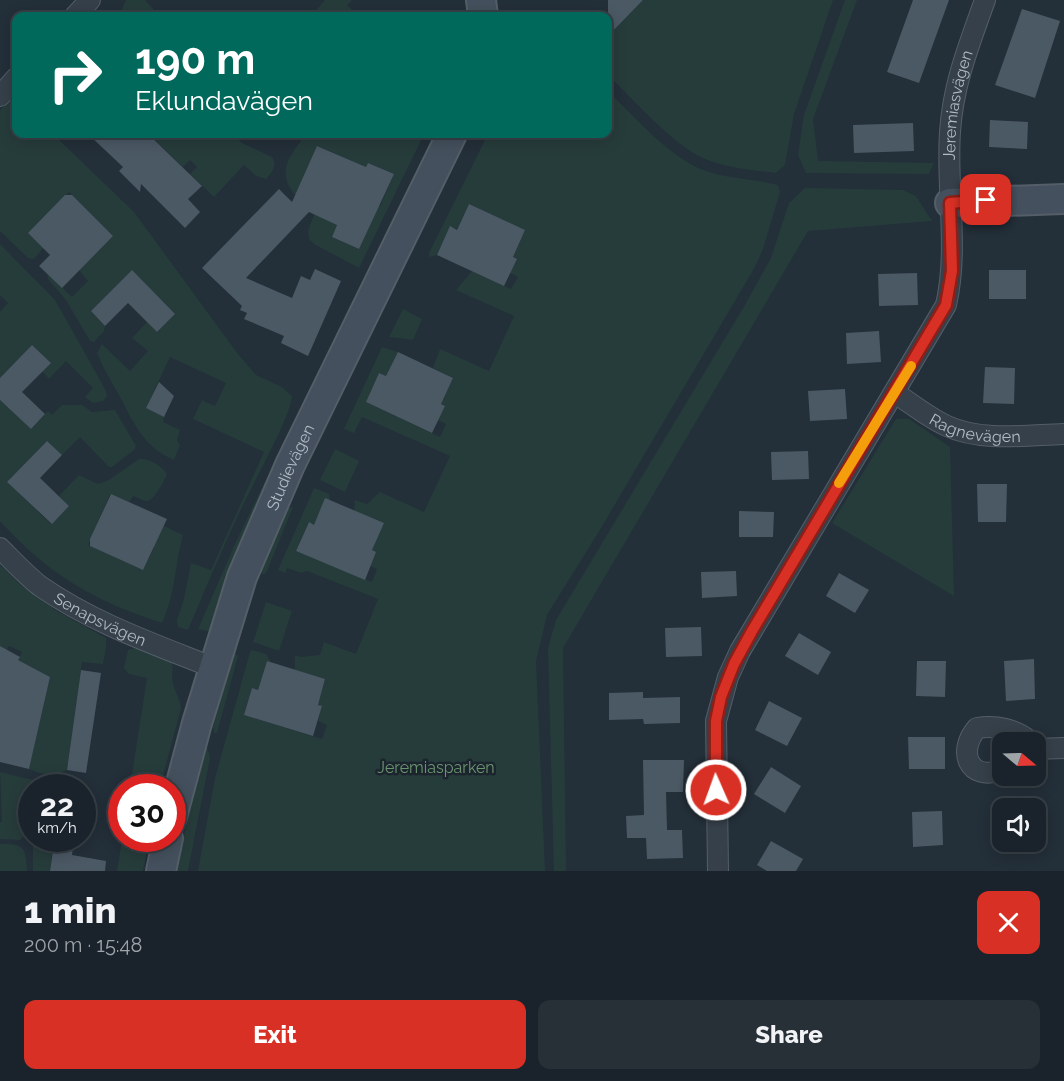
<!DOCTYPE html>
<meta charset="utf-8">
<style>
body{margin:0;font-family:Raleway,sans-serif;background:#272f37;color:#f1f3f6;height:100vh;display:flex;flex-direction:column;font-size:22px;white-space:nowrap}
*{box-sizing:border-box;margin:0}
p{font-size:20px;color:#9fa4a9}
.icon{flex:none;width:33px;height:33px;fill:none;stroke:currentColor;stroke-width:2;stroke-linecap:round;stroke-linejoin:round}
.map{position:relative;height:871px;overflow:hidden}
.sheet{display:flex;flex-direction:column;background:#1a232b;flex:1}
.sheet>*{flex:none}
.banner{position:absolute;left:12px;top:12px;width:600px;height:126px;border-radius:12px;box-shadow:0 3px 15px #0003,0 0 0 2px #384047;background:#00695c;color:#fff;overflow:hidden}
.needle{width:39px;rotate:109deg}
.tools{position:absolute;left:992px;top:732px;display:grid;gap:12px}
.tools a{display:grid;place-items:center;width:54px;height:54px;border-radius:12px;background:#1a232b;box-shadow:0 3px 15px #0003,0 0 0 2px #384047;font-size:30px}
.speed{position:absolute;left:18px;top:774px;display:flex;gap:12px;font-size:30px;font-weight:700;text-align:center}
.speed>*{display:grid;place-content:center;width:78px;height:78px;border-radius:50%;background:#1a232b;box-shadow:0 3px 15px #0003,0 0 0 2px #384047;line-height:1}
.speed small{font-size:15px;font-weight:400}
.speed .limit{border:9px solid #d22;background:#fff;color:#111}
.pin{position:absolute;display:grid;place-items:center;width:51px;height:51px;color:#fff;margin:-26px;border-radius:12px;box-shadow:0 3px 9px #0006}
.me{position:absolute;width:66px;margin:-33px;rotate:358deg;stroke-linejoin:round;filter:drop-shadow(0 0 4px #0008)}
.turn{display:flex;align-items:center;gap:21px;height:126px;padding:0 24px;font-size:27px}
.turn .icon{width:78px;height:78px;stroke-width:2.5}
.turn b{display:block;font-size:42px;line-height:51px}
.round{display:grid;place-items:center;flex:none;width:63px;height:63px;border-radius:12px;background:#272f37}
.head{display:flex;align-items:center;justify-content:space-between;height:102px;padding:0 24px}
h1{font-size:36px;font-weight:800;line-height:45px}
.button{display:flex;gap:12px;margin-top:auto;padding:12px 24px}
.button a{flex:1;height:69px;border-radius:12px;background:#d93025;color:#fff;font-size:24px;font-weight:800;line-height:69px;text-align:center}
.button a+a{background:#272f37;color:#f1f3f6}
.map>svg:first-child{display:block}
</style>
<div class="map">
<svg width="1064" height="871" viewBox="0 0 1064 871">
<rect width="100%" height="100%" fill="#232f39"/>
<g fill="#263c3b">
<path d="M126,0H145L154,10H162L167,16H113L122,9Z"/>
<path d="M325,0H352L347,5L354,12L350,16H311Z"/>
<path d="M643,0H833L794,114L785,165L776,173C752,170 725,168 703,158C672,144 633,99 608,75V36Z"/>
<path d="M845,0H857L813,119L818,161L934,163L929,174L806,173L798,155L804,115Z"/>
<path d="M608,91C636,118 671,160 709,172C731,179 755,179 778,185L780,192L763,249L755,267L598,533L547,615L536,661L545,871H198L215,778L250,652L252,650L266,654L271,662L267,661L258,690L252,688L244,715L322,739L327,725L318,721L322,707L318,705L325,679L295,670V655L301,657L320,655L324,642L356,654L378,599L307,571L301,573L287,568L285,573L278,570L314,488L329,494L330,500L314,525L308,523L296,551L372,582L377,569L370,566L372,550L383,523L354,511L355,500L367,504L380,492L424,512L450,456L362,417L354,433L344,429L382,347L398,352L386,376L379,373L366,402L440,437L446,424L438,420L445,406L441,404L453,378L433,368L440,349L489,371L514,316L456,290L472,271L511,289L518,277L510,273L517,259L513,257L525,230L469,204L457,229L450,227L437,255L429,257V253L488,134H541L545,138L550,134H608Z"/>
<path d="M16,95V134H52L56,137L134,212L238,354L256,375L282,387L292,396C292,414 251,488 241,509C222,549 205,590 188,630L178,627L177,620L184,599L191,563L211,570L264,452L193,419L202,400L215,406L226,383L170,357L146,408L164,417L163,422L180,430L177,440L180,445L174,460C144,448 133,422 119,395C111,381 103,368 97,353L102,344L130,371L148,351L132,338L147,322L157,332L175,314L131,271L91,311L105,326L104,331L94,342L90,341L66,300L48,279L47,273L72,297L88,281L71,260L95,254L113,236L69,192L28,233L43,248L34,259L28,258L0,231V110Z"/>
<path d="M148,134H232L242,143L272,157C278,166 272,172 266,179L256,176L244,165L214,197L190,174L197,167L190,160L183,167Z"/>
<path d="M307,134H395L411,140L414,134H424L359,268L314,244L309,239L308,231L315,212L337,225L332,237L359,249L374,215L375,204L380,206L394,174L368,163L366,167L318,146L305,173L301,201C274,176 287,157 307,134Z"/>
<path d="M805,188L903,190L916,196L932,221L808,231L563,648L566,871H554L548,648L556,620L742,310L771,258L789,203Z"/>
<path d="M0,244L55,300L105,389L107,396L103,401L93,403L85,397L93,388L66,361L49,379L42,371L50,362L32,345L0,378V312L8,303L0,295Z"/>
<path d="M403,309L422,319L413,340L389,337Z"/>
<path d="M0,400L31,429L48,411L52,415L62,405H82L92,412L115,410L136,446L134,450L112,467H109L80,437L62,455L47,441L7,482L51,524L69,506L59,496L79,475L98,484L109,480L139,459C149,458 162,466 167,474C164,481 154,501 147,501C143,501 137,497 133,496L129,502L110,494L88,545L143,570L154,548V521L183,535C175,564 175,596 162,623C94,601 49,575 0,521Z"/>
<path d="M297,415L300,423L212,632L198,629L235,544Z"/>
<path d="M896,419H909L950,447L954,596L832,523Z"/>
<path d="M335,449L359,461L345,492L320,480Z"/>
<path d="M293,507L267,571L265,574H262L260,571L282,510Z"/>
<path d="M0,565L21,585L55,610L106,638V648L103,664L82,662L67,770C53,777 43,775 29,769L50,677L18,660L22,652L9,646L7,650L0,646Z"/>
<path d="M266,602L292,611L279,651L253,642Z"/>
<path d="M138,647L171,662C174,668 171,675 173,683C175,692 180,699 181,708L160,787H130L147,678L129,674L124,668L128,650Z"/>
<path d="M233,652L238,656L217,733H214L213,727Z"/>
<path d="M207,746L210,758L188,871H176L196,781Z"/>
<path d="M0,772L33,780L37,785V787L32,788C32,804 34,828 20,840L0,839V822H2Z"/>
<path d="M122,839H149L143,871H117Z"/>
<path d="M33,843L53,847L50,871H33Z"/>
<path d="M0,844C24,844 26,847 27,871H0Z"/>
</g>
<g fill="#4b5965">
<path d="M608,0H643L608,36Z"/>
<path d="M913,0H949L919,83L887,72Z"/>
<path d="M1022,9L1060,21L1035,98L995,85Z"/>
<path d="M990,120L1028,122L1027,149L989,147Z"/>
<path d="M913,123L914,151L854,153L853,125Z"/>
<path d="M88,134H148L202,186L188,199L200,212L185,228L141,184L140,192L119,171L123,167Z"/>
<path d="M317,146L366,167L368,163L394,174L359,249L332,237L337,225L309,212L246,278L292,298L301,276L310,280L315,269L341,281L308,356L281,343L284,336L244,319L247,313L240,310L242,306L202,268L279,189L292,202Z"/>
<path d="M65,195H72L113,236L62,288L39,266L50,255L28,233Z"/>
<path d="M469,204L525,230L513,257L517,259L504,286L437,255L450,226L457,230Z"/>
<path d="M132,270L175,314L157,332L128,303L105,326L91,311Z"/>
<rect x="989" y="270" width="37" height="29"/>
<path d="M917,273L918,305L879,306L878,274Z"/>
<path d="M879,331L881,362L847,364L846,333Z"/>
<path d="M32,345L51,363L22,392L45,414L31,429L0,400V378Z"/>
<path d="M398,352L453,378L441,404L445,406L432,433L366,402L379,373L386,376Z"/>
<path d="M985,367L1015,368L1014,404L983,403Z"/>
<path d="M159,382L174,396L164,417L146,408Z"/>
<path d="M845,389L847,419L810,421L808,391Z"/>
<path d="M47,441L62,455L40,478L69,506L52,524L7,482Z"/>
<path d="M808,451L809,479L772,480L771,452Z"/>
<path d="M977,484H1007L1006,522H978Z"/>
<path d="M111,494L167,519L143,570L90,546V539Z"/>
<path d="M325,498L384,523L372,550L376,552L365,580L296,551L309,522L314,525Z"/>
<path d="M739,511L774,512L773,537H739Z"/>
<path d="M736,571L737,596L702,598L701,572Z"/>
<path d="M839,573L869,590L855,613L826,596Z"/>
<path d="M701,627L702,656L666,657L665,628Z"/>
<path d="M799,633L831,652L818,675L785,656Z"/>
<path d="M0,646L20,657L18,660L50,677L29,769L0,762Z"/>
<path d="M1034,659L1035,699L1006,701L1004,661Z"/>
<path d="M267,661L325,679L318,705L322,706L313,736L244,715L252,688L258,690Z"/>
<path d="M917,661H946L945,697L916,696Z"/>
<path d="M81,670L101,673L86,773L67,770Z"/>
<path d="M643,692V698L680,697V723L644,724L643,719L609,720V693Z"/>
<path d="M769,701L802,718L787,746L755,730Z"/>
<path d="M908,737H945V769H909Z"/>
<path d="M643,760H684L683,792H666L667,830H682L683,858L647,859L646,838H627L626,816L644,815Z"/>
<path d="M771,767L801,786L785,813L754,794Z"/>
<path d="M1021,807L1002,808V842H1022V847L995,848L994,808Z"/>
<path d="M942,811L943,845L913,847L912,812Z"/>
<path d="M55,838H74L72,855L106,861L105,871H50Z"/>
<path d="M771,841L803,859L796,871H767L757,865Z"/>
</g>
<g fill="none" stroke-linecap="round" stroke-linejoin="round">
<defs>
<g id="street">
<path d="M75,16L90,0"/>
<path d="M0,96L16,78"/>
<path id="s1" d="M895,393C912,404 929,418 947,426C982,442 1027,435 1064,434"/>
<path id="s2" d="M0,548C13,561 26,575 40,586C93,623 154,644 214,668"/>
<path d="M1035,749L1064,748"/>
<path d="M1002,770C968,782 957,751 977,728C996,725 1016,729 1031,742"/>
<path id="s3" d="M718,871L716,721L728,677L740,651L946,305C959,249 946,189 950,132C953,84 969,45 985,0"/>
</g>
<g id="secondary">
<path d="M481,0L483,16"/>
<path d="M950,203L1064,199"/>
<path id="s4" d="M172,817L197,723L242,577L290,465L452,134"/>
<path d="M161,871L168,838"/>
</g>
</defs>
<use href="#street" stroke="#545e68" stroke-width="22"/>
<use href="#secondary" stroke="#545e68" stroke-width="32"/>
<use href="#street" stroke="#36404a" stroke-width="20"/>
<use href="#secondary" stroke="#44505d" stroke-width="28"/>
</g>
<g fill="none" stroke-linecap="round" stroke-linejoin="round">
<defs>
<path id="route" d="M716,790V721L721,697L734,664L752,631L946,305L952,271L950,203L986,200"/>
</defs>
<use href="#route" stroke="#8d1f18" stroke-width="15"/>
<use href="#route" stroke="#d93025" stroke-width="10"/>
<path stroke="#f59e0b" stroke-width="10" d="M839,483L911,366"/>
</g>
<g text-anchor="middle" dominant-baseline="central" stroke-width="5" stroke-linejoin="round" paint-order="stroke">
<g font-size="16" fill="#b1bbc6" stroke="#1c252e">
<text stroke="none"><textPath href="#s3" startOffset="828">Jeremiasvägen</textPath></text>
<text stroke="none"><textPath href="#s1" startOffset="90">Ragnevägen</textPath></text>
<text stroke="none"><textPath href="#s4" startOffset="370">Studievägen</textPath></text>
<text stroke="none"><textPath href="#s2" startOffset="124">Senapsvägen</textPath></text>
</g>
<g font-size="16" fill="#69966f" stroke="#1c252e">
<text x="436" y="767">Jeremiasparken</text>
</g>
</g>
</svg>
<div class="tools">
<a><svg class="needle" viewBox="-14 -14 28 28"><path d="M0-13l5 13h-10z" fill="#e53935"/><path d="M0 13l5-13h-10z" fill="#9fa4a9"/></svg></a>
<a><svg class="icon" aria-label="sound" viewBox="0 0 24 24"><path d="M4 9h4l5-4v14l-5-4H4zM17 9q2 3 0 6"/></svg></a>
</div>
<div class="speed"><div>22<small>km/h</small></div><div class="limit">30</div></div>
<div class="pin" style="left:986px;top:200px;background:#d93025"><svg class="icon" aria-label="arrive" viewBox="0 0 24 24"><path d="M6 21V4h12l-3 4 3 4H6"/></svg></div>
<svg class="me" style="left:716px;top:790px" viewBox="-20 -20 40 40"><circle r="17" fill="#d93025" stroke="#fff" stroke-width="3"/><path d="M0-11L8 9 0 5-8 9z" fill="#fff"/></svg>
<div class="banner">
<div class="turn"><svg class="icon" aria-label="right" viewBox="0 0 24 24"><path d="M7 20v-9h11M14 6l5 5-5 5"/></svg><div><b>190 m</b>Eklundavägen</div></div>
</div>
</div>
<section class="sheet">
<div class="head"><div><h1>1 min</h1><p>200 m · 15:48</p></div><a class="round" style="background:#d93025;color:#fff"><svg class="icon" aria-label="close" viewBox="0 0 24 24"><path d="M6 6l12 12M18 6L6 18"/></svg></a></div>
<div class="button"><a>Exit</a><a>Share</a></div>
</section>
